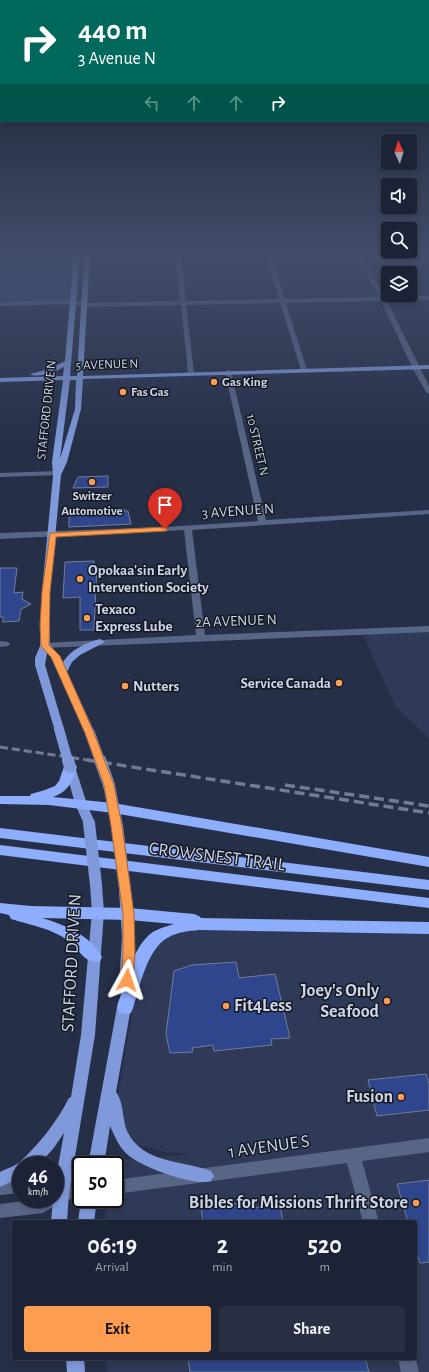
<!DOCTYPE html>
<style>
body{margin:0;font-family:"Alegreya Sans",sans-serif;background:#292f42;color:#f1f3f6;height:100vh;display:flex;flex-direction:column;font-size:15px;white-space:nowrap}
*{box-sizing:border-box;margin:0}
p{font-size:13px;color:#a0a4ad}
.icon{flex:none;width:22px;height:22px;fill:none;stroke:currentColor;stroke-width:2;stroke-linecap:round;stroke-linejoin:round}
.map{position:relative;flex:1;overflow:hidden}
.side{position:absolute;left:12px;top:1220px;width:405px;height:140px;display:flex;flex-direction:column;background:#1c2336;border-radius:4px;box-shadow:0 2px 6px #0003,0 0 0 1px #3a4051}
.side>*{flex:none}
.top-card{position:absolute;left:0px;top:0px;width:429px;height:122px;box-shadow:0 2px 6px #0003,0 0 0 1px #3a4051;background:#00695c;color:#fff;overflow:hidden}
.needle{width:26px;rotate:356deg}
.buttons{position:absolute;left:381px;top:134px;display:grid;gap:8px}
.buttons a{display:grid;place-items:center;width:36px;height:36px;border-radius:4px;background:#1c2336;box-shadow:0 2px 6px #0003,0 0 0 1px #3a4051;font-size:20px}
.speed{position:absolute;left:12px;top:1156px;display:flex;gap:8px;font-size:20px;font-weight:700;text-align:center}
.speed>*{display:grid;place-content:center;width:52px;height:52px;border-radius:50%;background:#1c2336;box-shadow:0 2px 6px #0003,0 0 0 1px #3a4051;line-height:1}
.speed small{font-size:10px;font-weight:400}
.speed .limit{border:2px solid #111;border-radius:6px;background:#fff;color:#111}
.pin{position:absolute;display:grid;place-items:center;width:34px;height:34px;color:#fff;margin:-41px -17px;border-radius:50% 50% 50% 0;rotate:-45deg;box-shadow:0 0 4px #0007}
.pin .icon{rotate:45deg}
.me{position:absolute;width:44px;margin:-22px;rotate:5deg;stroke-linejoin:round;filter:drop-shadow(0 0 3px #0008)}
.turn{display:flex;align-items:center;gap:14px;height:84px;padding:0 12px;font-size:18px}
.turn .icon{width:52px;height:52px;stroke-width:2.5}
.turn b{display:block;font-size:28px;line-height:34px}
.lanes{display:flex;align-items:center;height:38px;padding:0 12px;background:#0003;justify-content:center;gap:20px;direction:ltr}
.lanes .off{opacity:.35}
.eta{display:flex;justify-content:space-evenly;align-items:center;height:68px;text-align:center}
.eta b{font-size:24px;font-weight:600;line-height:28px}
.button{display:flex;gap:8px;margin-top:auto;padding:8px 12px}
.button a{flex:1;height:46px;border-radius:4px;background:#fc9d52;color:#111;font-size:16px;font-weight:600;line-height:46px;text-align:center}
.button a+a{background:#292f42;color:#f1f3f6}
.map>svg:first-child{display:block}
</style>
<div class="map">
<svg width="429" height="1372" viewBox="0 0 429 1372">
<rect width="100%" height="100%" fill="#262f48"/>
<g fill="#2e3a58">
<path d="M429,629V739L395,706L362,632Z"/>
<path d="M179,930L429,932V1372H107L105,1358H415V1222H105L107,1199H115V1165H111L112,1161L191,1154L165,1152L140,1145L131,1137L122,1123L117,1101L132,1013L144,965L155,944Z"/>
</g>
<path fill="#32467c" d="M0,255H77L72,302L0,304Z"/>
<g fill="#2f468c" stroke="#717d99">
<path d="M108,476V487L73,488L78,477Z"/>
<path d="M124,509V511H128L131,524L69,527V510Z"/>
<path d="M94,561V568L97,567L94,630H80V597L63,598L65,562Z"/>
<path d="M0,568H17L14,593L23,592L22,599L31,604L21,609L19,621L3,622V617H0Z"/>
<path d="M236,962L239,978L275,974L290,1038L271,1039L272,1045L214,1051L213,1045L192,1048L193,1052L170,1053L166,1034L174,971L192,965Z"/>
<path d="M426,1074L429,1084V1110L377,1116L368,1080Z"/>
<path d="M429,1180V1262L420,1263L415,1247V1222H408L397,1184Z"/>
<path d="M249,1202L250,1208L280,1205L283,1222H203L201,1208Z"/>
<path d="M188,1358H365L369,1372H190Z"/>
</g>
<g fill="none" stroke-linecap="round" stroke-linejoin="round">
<g fill="#586686" fill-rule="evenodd">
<path d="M175,255H181L186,301L279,299L265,255H271L285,299L379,297L355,255H361L385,297L429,296V300L387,301L429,386V394L426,392L412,367L381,301L286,303L307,370L304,372L301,370L280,303L186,305L194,373L191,375L188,373L181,305L85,307L72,304L0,306V302L72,300L85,303L180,301Z"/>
<path d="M228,370L231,372L266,520L429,510V514L192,530L205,635L429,626V632L42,648L40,646L45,643L196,635L184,530L0,539V533L165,527L258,521L225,372Z"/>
<path d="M58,471H61V475L0,477V473Z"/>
<path d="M0,641L8,642L10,644L8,646L0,647Z"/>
<path d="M429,1138V1152L362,1161L379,1222H363L347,1163L115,1194V1180Z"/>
<path d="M21,1179V1193L0,1195V1181Z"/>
<path d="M81,1184V1198L64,1200L43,1213L0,1218V1204L40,1199H55V1188L61,1186Z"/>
<path d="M415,1356L419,1372H401L398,1358H415Z"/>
</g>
<g fill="#7f99da" fill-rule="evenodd">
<path d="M74,255H80L70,376H77L84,255H90L83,376L429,365V369L83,379L81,409L67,462L61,475L50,591V645L58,654L63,662C71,649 86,643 100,639L105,642L80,655L72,662L67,672L95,733L90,736L85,733L51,657L47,653L45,665L64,729L63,731H55L35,665V658L40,646L42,591L53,476L52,462L63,380L0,382V378L63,376L64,367C56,371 37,379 30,374L50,369L65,361ZM70,380H76L75,409L60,459Z"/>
<path d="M70,764L74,765L75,767L87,804L95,823L93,826H85L75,804L65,767L66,765Z"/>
<path d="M109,781L113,782L115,785L123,826L121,829H113L111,826L103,785L105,782Z"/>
<path d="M96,881L100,882L102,885L104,912L95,1035L69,1193L67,1222H51L53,1199H55V1183L64,1133L53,1149L39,1164L37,1165H21V1177L0,1187V1172C6,1169 15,1166 20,1162C40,1143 56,1123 69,1098L71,1097L81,1035L92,912L90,885L92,882Z"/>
<path d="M125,885L129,886L131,889L135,937L133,986L131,990L126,991L121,990L119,986L122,937L119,889L121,886Z"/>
<path d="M125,997L130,998L132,1002L116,1092C124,1102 122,1119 127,1131C143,1164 182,1160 211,1171L214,1176L211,1181C195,1187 142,1167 128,1155C119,1147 115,1137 110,1126L104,1165H88L118,1002L120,998Z"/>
<path d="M81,1199H97L94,1222H78Z"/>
<path d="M66,1358H84L85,1372H67Z"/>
</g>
<g fill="#8eadfc" fill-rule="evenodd">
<path d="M70,763L75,764L77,767C73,781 68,792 53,797L113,803L429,857V867L113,813L49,805L0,804V796H30L31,794L45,790L55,786L59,781L65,764Z"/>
<path d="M0,828L429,880V890L0,838Z"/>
<path d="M0,845L429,898V908L0,855Z"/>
<path d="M0,903L31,906L129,908L194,914L199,916L201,918L429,922V934L199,930C189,931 178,932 169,937C147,948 140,986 133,1008L131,1013L125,1014L119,1013L117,1008C124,986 131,952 148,936C155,929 165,927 174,924L129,920L42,918C65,925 90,935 102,957L100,961C86,965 80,951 71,943C55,929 30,925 11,919L9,915L0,913Z"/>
</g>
<path stroke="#737b90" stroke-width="3" stroke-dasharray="8 4" stroke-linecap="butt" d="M0,747L94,761"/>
<g stroke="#737b90" stroke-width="3.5" stroke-dasharray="10 5" stroke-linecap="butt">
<path d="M87,760L429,813"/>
<path d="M285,785L429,806"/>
</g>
<g stroke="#7f99da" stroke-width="10">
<path d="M59,729L68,761"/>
<path d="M90,733L100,761"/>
</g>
<g stroke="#7f99da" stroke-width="12">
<path d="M68,760L70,767"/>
<path d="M100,760L109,785"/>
<path d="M89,823L96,885"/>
<path d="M117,826L125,889"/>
</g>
</g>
<linearGradient id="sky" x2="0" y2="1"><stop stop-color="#151a28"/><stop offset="0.57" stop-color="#414d6a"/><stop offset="1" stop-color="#414d6a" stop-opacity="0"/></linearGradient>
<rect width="429" height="447" fill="url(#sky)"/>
<path fill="#fc9d52" stroke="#a46635" d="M165,527L167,528V531L56,537L50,592L49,645L60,656L94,733L114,785L122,826L134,914L135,952L133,980L131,984L127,985L123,984L121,980L123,952V914L111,826L104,785L85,733L51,657L41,646L40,625L42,592L50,533Z"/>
<g fill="#fc9d52" stroke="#131823" stroke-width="1.5">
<circle cx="214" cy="382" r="4"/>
<circle cx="123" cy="392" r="4"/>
<circle cx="92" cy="482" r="4"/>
<circle cx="80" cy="579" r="4"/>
<circle cx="87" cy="618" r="4"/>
<circle cx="339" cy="683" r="4"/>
<circle cx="125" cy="686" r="4"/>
<circle cx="387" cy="1001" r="4"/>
<circle cx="226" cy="1006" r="4"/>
<circle cx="401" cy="1097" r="4"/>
<circle cx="416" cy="1203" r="4"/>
</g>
<g text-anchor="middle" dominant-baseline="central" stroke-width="3" stroke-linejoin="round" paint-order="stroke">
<g font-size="13" fill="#cdd4e4" stroke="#131823">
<text transform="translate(107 365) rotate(-2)">5 AVENUE N</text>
<text transform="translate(47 410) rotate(-84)">STAFFORD DRIVE N</text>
<text transform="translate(257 445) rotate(77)">10 STREET N</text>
</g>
<g font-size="13" font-weight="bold" fill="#cdd4e4" stroke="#131823" text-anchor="start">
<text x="222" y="382">Gas King</text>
<text x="131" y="392">Fas Gas</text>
<text x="92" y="496" text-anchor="middle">Switzer<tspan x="92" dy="15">Automotive</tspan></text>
</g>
<g font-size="15" fill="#cdd4e4" stroke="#131823">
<text transform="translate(238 511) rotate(-4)">3 AVENUE N</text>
<text transform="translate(236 621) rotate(-2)">2A AVENUE N</text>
</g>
<g font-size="15" font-weight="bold" fill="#cdd4e4" stroke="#131823" text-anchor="start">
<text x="88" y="570">Opokaa'sin Early<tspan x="88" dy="17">Intervention Society</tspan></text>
<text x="95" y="609">Texaco<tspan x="95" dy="17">Express Lube</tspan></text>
<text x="331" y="683" text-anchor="end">Service Canada</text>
<text x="133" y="686">Nutters</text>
</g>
<g font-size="18" fill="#cdd4e4" stroke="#131823">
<text transform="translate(217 857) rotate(7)">CROWSNEST TRAIL</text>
<text transform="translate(72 963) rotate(-87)">STAFFORD DRIVE N</text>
<text transform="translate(269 1147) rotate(-8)">1 AVENUE S</text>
</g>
<g font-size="18" font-weight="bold" fill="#cdd4e4" stroke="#131823" text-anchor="end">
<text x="379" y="991">Joey's Only<tspan x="379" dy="21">Seafood</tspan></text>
<text x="234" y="1006" text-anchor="start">Fit4Less</text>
<text x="393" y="1097">Fusion</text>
<text x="408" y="1203">Bibles for Missions Thrift Store</text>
</g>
</g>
</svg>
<div class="buttons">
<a><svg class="needle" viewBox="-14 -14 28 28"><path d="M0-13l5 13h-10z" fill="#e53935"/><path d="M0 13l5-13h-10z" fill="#a0a4ad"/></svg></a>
<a><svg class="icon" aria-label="sound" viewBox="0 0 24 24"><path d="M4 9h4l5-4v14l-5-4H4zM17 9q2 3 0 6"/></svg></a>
<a><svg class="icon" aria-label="search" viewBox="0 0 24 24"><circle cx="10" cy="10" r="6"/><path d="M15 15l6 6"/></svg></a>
<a><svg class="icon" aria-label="layers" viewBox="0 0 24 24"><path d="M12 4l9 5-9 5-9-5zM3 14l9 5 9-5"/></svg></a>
</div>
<div class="speed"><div>46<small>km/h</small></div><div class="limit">50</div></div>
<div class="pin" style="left:165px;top:529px;background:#d93025"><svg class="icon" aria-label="arrive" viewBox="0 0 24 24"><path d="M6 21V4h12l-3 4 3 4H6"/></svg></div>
<svg class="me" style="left:127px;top:980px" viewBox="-20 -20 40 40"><path d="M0-17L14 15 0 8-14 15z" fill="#fc9d52" stroke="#fff" stroke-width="4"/></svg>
<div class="top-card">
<div class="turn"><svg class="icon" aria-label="right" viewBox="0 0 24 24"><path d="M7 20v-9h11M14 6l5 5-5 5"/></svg><div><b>440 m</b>3 Avenue N</div></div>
<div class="lanes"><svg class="icon off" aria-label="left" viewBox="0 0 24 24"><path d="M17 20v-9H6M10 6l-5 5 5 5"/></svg><svg class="icon off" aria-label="ahead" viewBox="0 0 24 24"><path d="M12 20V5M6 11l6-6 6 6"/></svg><svg class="icon off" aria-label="ahead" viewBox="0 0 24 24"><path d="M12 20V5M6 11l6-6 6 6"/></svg><svg class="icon" aria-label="right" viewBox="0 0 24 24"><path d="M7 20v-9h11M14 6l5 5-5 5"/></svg></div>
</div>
<section class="side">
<div class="eta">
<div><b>06:19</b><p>Arrival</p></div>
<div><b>2</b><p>min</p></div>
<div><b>520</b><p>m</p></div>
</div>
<div class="button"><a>Exit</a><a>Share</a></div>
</section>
</div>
